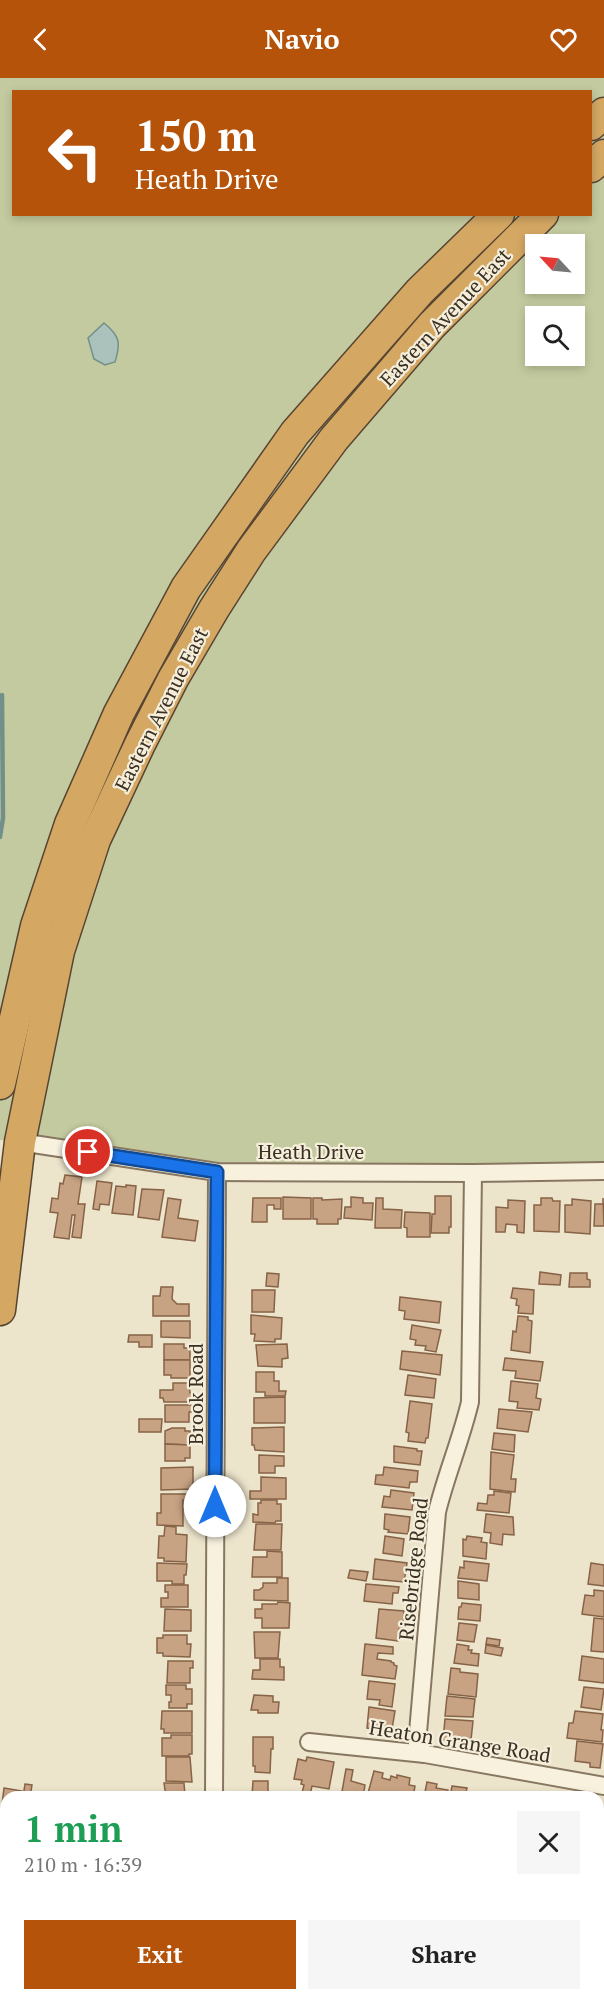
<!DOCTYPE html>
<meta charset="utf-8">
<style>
body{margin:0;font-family:"PT Serif",serif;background:#f6f6f6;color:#222;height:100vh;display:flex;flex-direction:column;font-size:22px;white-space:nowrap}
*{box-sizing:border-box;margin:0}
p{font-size:20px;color:#767676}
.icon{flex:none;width:33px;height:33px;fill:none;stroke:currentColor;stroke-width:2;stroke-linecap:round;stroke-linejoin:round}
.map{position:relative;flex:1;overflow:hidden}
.details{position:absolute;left:0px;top:1713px;width:604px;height:210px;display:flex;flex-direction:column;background:#fff;border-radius:18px 18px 0 0;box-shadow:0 3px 9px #0003}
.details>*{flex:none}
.top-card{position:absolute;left:12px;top:12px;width:580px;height:126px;border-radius:0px;box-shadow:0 3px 9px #0003;background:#b45309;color:#fff;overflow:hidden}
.needle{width:39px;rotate:296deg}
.fabs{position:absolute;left:525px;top:156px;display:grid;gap:12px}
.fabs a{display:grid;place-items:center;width:60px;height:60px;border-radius:0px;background:#fff;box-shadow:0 3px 9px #0003;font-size:30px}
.pin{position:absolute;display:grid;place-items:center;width:51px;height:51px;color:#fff;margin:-26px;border:3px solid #fff;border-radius:50%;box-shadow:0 2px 6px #0007}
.me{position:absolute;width:66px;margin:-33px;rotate:0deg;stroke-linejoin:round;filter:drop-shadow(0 0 4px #0008)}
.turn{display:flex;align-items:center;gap:21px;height:126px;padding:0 24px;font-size:27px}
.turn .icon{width:78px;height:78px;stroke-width:2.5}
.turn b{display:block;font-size:42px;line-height:51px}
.round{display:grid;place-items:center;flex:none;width:63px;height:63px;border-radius:0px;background:#f6f6f6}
.headline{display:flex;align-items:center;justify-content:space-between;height:102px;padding:0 24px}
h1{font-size:36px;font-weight:700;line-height:45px;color:#1e9e55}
.button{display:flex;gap:12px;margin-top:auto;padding:12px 24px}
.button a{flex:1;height:69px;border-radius:0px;background:#b45309;color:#fff;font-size:24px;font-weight:700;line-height:69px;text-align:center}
.button a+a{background:#f6f6f6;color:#222}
header{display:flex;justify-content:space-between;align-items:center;height:78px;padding:0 24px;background:#b45309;color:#fff;font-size:27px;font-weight:700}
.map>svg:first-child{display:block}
</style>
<header><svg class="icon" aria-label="back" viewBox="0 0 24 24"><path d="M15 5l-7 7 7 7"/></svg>Navio<svg class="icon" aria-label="heart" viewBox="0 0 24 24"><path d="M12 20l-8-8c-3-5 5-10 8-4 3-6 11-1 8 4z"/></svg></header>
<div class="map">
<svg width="604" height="1923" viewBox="0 0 604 1923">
<rect width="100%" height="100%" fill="#ece4cb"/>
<path fill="#c4ca9f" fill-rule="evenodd" d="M0,0H604V1093L217,1094L20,1064L0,1062ZM14,14H591V136H14ZM536,166H574V206H536ZM536,238H574V278H536Z"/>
<path fill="#abc1bc" stroke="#729089" stroke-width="1.5" d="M104,245C120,258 121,265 115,284L105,287L94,281L88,260Z"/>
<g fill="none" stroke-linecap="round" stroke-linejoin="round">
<g stroke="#729089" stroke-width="4.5">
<path d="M0,759L3,740L2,617"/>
<path d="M241,1919L242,1923"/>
</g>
</g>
<g fill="#c8a383" stroke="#866347" stroke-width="1.5">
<path d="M65,1097L82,1099L78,1126H85L81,1160L72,1159L75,1137H72L69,1161L54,1159L58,1135L50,1134L52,1120L58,1121L60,1105L63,1106Z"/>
<path d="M97,1103L112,1105L109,1127L100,1126L99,1132L93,1131Z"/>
<path d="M126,1107L136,1108L133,1137L112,1135L116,1108L126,1109Z"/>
<path d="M142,1111L164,1112L159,1142L138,1139Z"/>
<path d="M435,1118H451V1149H449V1155H431L432,1136H435Z"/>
<path d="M283,1119L311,1120V1141H283Z"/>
<path d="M351,1119L363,1120V1125H373L372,1142L344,1140L345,1129H351Z"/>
<path d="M168,1120L181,1122L178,1140L198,1143L195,1163L162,1159Z"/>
<path d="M253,1120H281V1131H274V1127H267V1144H252Z"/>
<path d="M313,1120H322V1122L342,1121L341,1141H338V1146H317V1141H313Z"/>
<path d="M376,1120H383V1131L402,1132L401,1150H375Z"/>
<path d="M541,1120H552L553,1123H560L559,1154L534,1153V1127H541Z"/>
<path d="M603,1120L604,1148H594L595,1126H603Z"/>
<path d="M572,1121L591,1123L590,1156L565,1154V1127H572Z"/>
<path d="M508,1122L525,1123L524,1155L517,1154V1147L506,1146L505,1154H496V1129L508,1130Z"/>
<path d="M405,1134L430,1135V1159H407V1150L404,1149Z"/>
<path d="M540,1194L561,1197L560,1207L539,1206Z"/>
<path d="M267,1195L279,1196L278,1209L266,1208Z"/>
<path d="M570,1195H587V1201L590,1202V1209H569Z"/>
<path d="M161,1209H173L172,1221L177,1226H189V1238H153V1218H160Z"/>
<path d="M513,1210L534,1212L533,1236L518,1235L519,1228L516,1227L517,1221L511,1220Z"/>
<path d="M252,1212H275L274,1234H252Z"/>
<path d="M400,1219L441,1224L439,1245L404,1241L405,1233L399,1232Z"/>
<path d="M251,1237L282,1240L281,1261H275V1264L254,1263L255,1256H251Z"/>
<path d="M518,1238L528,1239V1242L532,1243L530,1275L511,1272L513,1253L516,1254Z"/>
<path d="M161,1243H190V1260L161,1259Z"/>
<path d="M412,1247L441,1252L436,1274L425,1272L426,1268L415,1267L416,1262L410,1261Z"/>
<path d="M129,1257H152V1269H139V1264H128Z"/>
<path d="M164,1266H184V1270H190V1282H164Z"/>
<path d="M287,1266L288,1280L282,1281V1289L258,1288L256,1267Z"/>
<path d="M402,1273L442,1277L440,1297L400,1291Z"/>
<path d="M505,1280L543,1284L540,1303L515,1300L516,1293L503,1292Z"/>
<path d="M164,1282H190V1300H171V1297H164Z"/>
<path d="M256,1294H274V1303H279V1313H286L285,1318H265V1314H256Z"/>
<path d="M408,1297L436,1301L434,1320L405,1317Z"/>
<path d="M511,1303L538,1306L536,1320L541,1321L539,1332L517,1330L518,1324L509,1323Z"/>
<path d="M173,1305H189L190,1315H194V1324H164L163,1320H160V1312H173Z"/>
<path d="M285,1319V1345H254V1320Z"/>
<path d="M410,1323L432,1326L428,1360H426L425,1365L408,1363L409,1355L406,1354Z"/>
<path d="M165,1327H193V1334H189V1344H165Z"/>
<path d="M499,1331L532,1334L528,1354L497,1350Z"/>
<path d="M139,1341H162L161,1354H139Z"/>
<path d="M284,1349V1374L255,1372L254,1367H252V1350Z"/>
<path d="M172,1350H185V1353H190V1367L165,1366V1353Z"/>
<path d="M494,1355L515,1357L514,1374L492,1371Z"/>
<path d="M165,1366L190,1367V1380H185V1383H165Z"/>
<path d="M394,1368L417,1371V1373H422L420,1387L394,1384Z"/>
<path d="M491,1374L514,1377L511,1401H516L515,1414L490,1411Z"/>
<path d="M259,1377L284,1378V1388H275V1395H259Z"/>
<path d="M193,1389V1411L161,1412V1390Z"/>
<path d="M384,1389L418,1393L417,1404H410L409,1410L375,1406L376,1397H383Z"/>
<path d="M261,1399L286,1400V1421H250V1413H261Z"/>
<path d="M391,1412L414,1415L412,1432L382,1429L384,1418L390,1419Z"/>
<path d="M494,1413L511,1415L509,1435L477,1432L478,1425L487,1426L488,1417H494Z"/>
<path d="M161,1416H190V1422H183V1448L157,1447V1435H161Z"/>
<path d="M261,1422H277V1426H281V1443H276L275,1445L253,1444V1436L258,1437V1425H261Z"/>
<path d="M385,1436L410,1439L408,1456L388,1454L389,1452L384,1451Z"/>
<path d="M486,1436L513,1439L514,1457L503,1456L502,1467L490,1465L491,1455L484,1454Z"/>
<path d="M256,1446H282L281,1472H254Z"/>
<path d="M165,1448L176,1449V1456L187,1457L186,1484L164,1483V1480H158L159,1458H164Z"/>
<path d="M385,1458L404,1461L402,1478L383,1475Z"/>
<path d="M467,1458L482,1460L481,1464L487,1465L486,1481L463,1478V1461L466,1462Z"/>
<path d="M267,1473L282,1474V1499H252L253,1479H267Z"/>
<path d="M375,1481L407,1485L404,1504L373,1501Z"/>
<path d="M464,1483L489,1486L487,1503L458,1500L460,1489L464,1490Z"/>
<path d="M157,1485L187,1486L186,1497H184V1506H172V1503H157Z"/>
<path d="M591,1485L604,1487V1508L588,1506Z"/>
<path d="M350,1492L368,1494L366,1503L348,1500Z"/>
<path d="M277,1500H288V1523L254,1522V1512H259L263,1509V1505H277Z"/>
<path d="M458,1503L479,1506V1522L458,1520Z"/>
<path d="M366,1506L399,1509L398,1515H393L392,1526L364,1523Z"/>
<path d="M165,1507H188V1529H161V1520H168V1514H165Z"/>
<path d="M594,1512L604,1513V1539L582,1536L585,1517L594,1518Z"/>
<path d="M278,1524L290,1525L289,1550H262V1540H255V1531H262V1526H277Z"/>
<path d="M462,1525L481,1527L480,1543L458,1541L459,1529H461Z"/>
<path d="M165,1531L191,1532V1553H164Z"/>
<path d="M379,1531L404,1533L403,1551H399L398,1563L376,1560Z"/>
<path d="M594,1540L604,1541V1574L591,1573Z"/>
<path d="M459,1545L477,1547L474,1564L457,1562Z"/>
<path d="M254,1554H280L278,1580H255Z"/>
<path d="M163,1557H187V1566H191L190,1579L163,1578V1575H157V1560H163Z"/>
<path d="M487,1560L500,1562L499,1568L486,1566Z"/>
<path d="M365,1566L393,1569V1576L378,1575L377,1581L391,1583V1584L394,1585V1587L397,1588L395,1601L362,1597Z"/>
<path d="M457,1566L469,1568L468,1572H472L471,1575L479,1576L478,1588L454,1585Z"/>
<path d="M486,1567L503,1570L501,1578L485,1575Z"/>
<path d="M582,1578L604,1581V1605L579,1602Z"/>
<path d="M260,1581H280V1589H284V1602L252,1601L253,1592H260Z"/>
<path d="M168,1583H193V1590H190V1605H167Z"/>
<path d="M451,1590L460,1591V1594L478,1596L476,1619L448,1616Z"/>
<path d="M369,1603L395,1606L392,1629L379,1627L380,1622L367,1621Z"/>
<path d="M166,1607H186V1611H192V1626H187V1630H169V1624H171V1617H166Z"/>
<path d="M584,1609L604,1611L601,1632L581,1629Z"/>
<path d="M254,1617L273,1618V1624H279L278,1635H258V1632H251Z"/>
<path d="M447,1618L475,1621L473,1639L445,1638Z"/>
<path d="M369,1629L395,1633L392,1651H389L388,1653L367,1650Z"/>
<path d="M162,1633H192V1655H164V1651H161Z"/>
<path d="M575,1633L603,1636L601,1652H603L602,1664L567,1660L569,1645H573Z"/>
<path d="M445,1641L473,1643L471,1662H443Z"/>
<path d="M171,1657H192V1676H189V1678H162V1660H171Z"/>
<path d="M253,1659H273V1671H271L270,1695L255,1694V1688H253Z"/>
<path d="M577,1663L603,1666L600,1690L590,1689V1685L575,1683Z"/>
<path d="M166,1679H190L192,1704L166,1703Z"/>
<path d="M307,1679L334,1684L329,1711L312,1708L310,1717L302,1715L304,1707L301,1706L302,1702L294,1701L298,1681L306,1683Z"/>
<path d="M346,1691L353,1692L351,1703L365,1707L363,1719H341Z"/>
<path d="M374,1693L383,1695L382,1700L390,1702L391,1698L397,1700V1697L410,1700L409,1707L415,1708L413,1719H367Z"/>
<path d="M253,1703H268V1719H250L252,1718Z"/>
<path d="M427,1704L437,1706L436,1710L448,1712L447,1719H424Z"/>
<path d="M164,1705H184L185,1718L191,1719H166Z"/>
<path d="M25,1706L32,1707L30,1719H23Z"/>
<path d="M452,1708L467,1710L466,1715L479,1719H450Z"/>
<path d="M4,1710L22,1713L21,1719H6V1744L0,1743Z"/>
<path d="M0,1790H4L3,1798H6V1823L4,1824H0Z"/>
<path d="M544,1917H576V1923H543Z"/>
</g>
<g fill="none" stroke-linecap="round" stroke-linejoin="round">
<defs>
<g id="street">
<path d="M20,1064L217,1094L473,1095L604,1093"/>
<path d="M309,1664L425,1676L604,1708"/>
<path d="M425,1676L417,1666L437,1434C446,1397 461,1362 470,1324L473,1095"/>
<path d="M214,1719L217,1094"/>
<path d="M346,1917L385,1923"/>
<path d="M203,1923L207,1917"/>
<path d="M601,1923L604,1898"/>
</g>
<g id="highway">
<path d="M591,47L604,35"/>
<path d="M591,89L604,77"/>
<path d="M0,1006L36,848L70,746L119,635L186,510L295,355L420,213L499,136"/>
<path d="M0,1232L20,1064L59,873L95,762L140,666L173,601L214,531L251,473L334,361L432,247L543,136"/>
</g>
</defs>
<use href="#street" stroke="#887760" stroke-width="20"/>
<use href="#highway" stroke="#574533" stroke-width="33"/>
<use href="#street" stroke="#f7f1de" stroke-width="16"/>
<use href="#highway" stroke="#d4a763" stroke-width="30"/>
</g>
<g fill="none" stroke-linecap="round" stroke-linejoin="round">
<defs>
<path id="route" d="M88,1074L217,1094L215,1428"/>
</defs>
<use href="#route" stroke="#114b97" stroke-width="15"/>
<use href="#route" stroke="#1a73e8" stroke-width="10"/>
</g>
<g text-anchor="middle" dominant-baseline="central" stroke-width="4.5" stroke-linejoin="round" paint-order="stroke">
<g font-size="20" fill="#3a2f22" stroke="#f4eeda">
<text transform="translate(445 239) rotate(-47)">Eastern Avenue East</text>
<text transform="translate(161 631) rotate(-63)">Eastern Avenue East</text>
<text x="311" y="1073">Heath Drive</text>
<text transform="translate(195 1316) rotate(-90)">Brook Road</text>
<text transform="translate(413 1491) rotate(-84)">Risebridge Road</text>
<text transform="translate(460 1663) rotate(9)">Heaton Grange Road</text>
</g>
</g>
</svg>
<div class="fabs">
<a><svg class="needle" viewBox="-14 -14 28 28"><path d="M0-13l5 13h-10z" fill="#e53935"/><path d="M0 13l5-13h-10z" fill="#767676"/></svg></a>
<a><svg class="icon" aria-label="search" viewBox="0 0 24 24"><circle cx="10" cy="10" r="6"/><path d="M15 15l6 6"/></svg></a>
</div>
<div class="pin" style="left:88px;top:1074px;background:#d93025"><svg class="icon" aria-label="arrive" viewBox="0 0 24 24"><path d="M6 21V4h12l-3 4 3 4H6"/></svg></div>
<svg class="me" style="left:215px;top:1428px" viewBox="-20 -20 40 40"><circle r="19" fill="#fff"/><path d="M0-13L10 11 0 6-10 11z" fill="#1a73e8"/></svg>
<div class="top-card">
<div class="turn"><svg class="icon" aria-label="left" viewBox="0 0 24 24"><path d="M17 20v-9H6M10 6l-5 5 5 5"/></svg><div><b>150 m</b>Heath Drive</div></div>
</div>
<section class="details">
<div class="headline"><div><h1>1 min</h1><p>210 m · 16:39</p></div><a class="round"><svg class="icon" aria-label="close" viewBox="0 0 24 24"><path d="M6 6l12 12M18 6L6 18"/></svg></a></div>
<div class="button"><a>Exit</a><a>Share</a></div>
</section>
</div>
